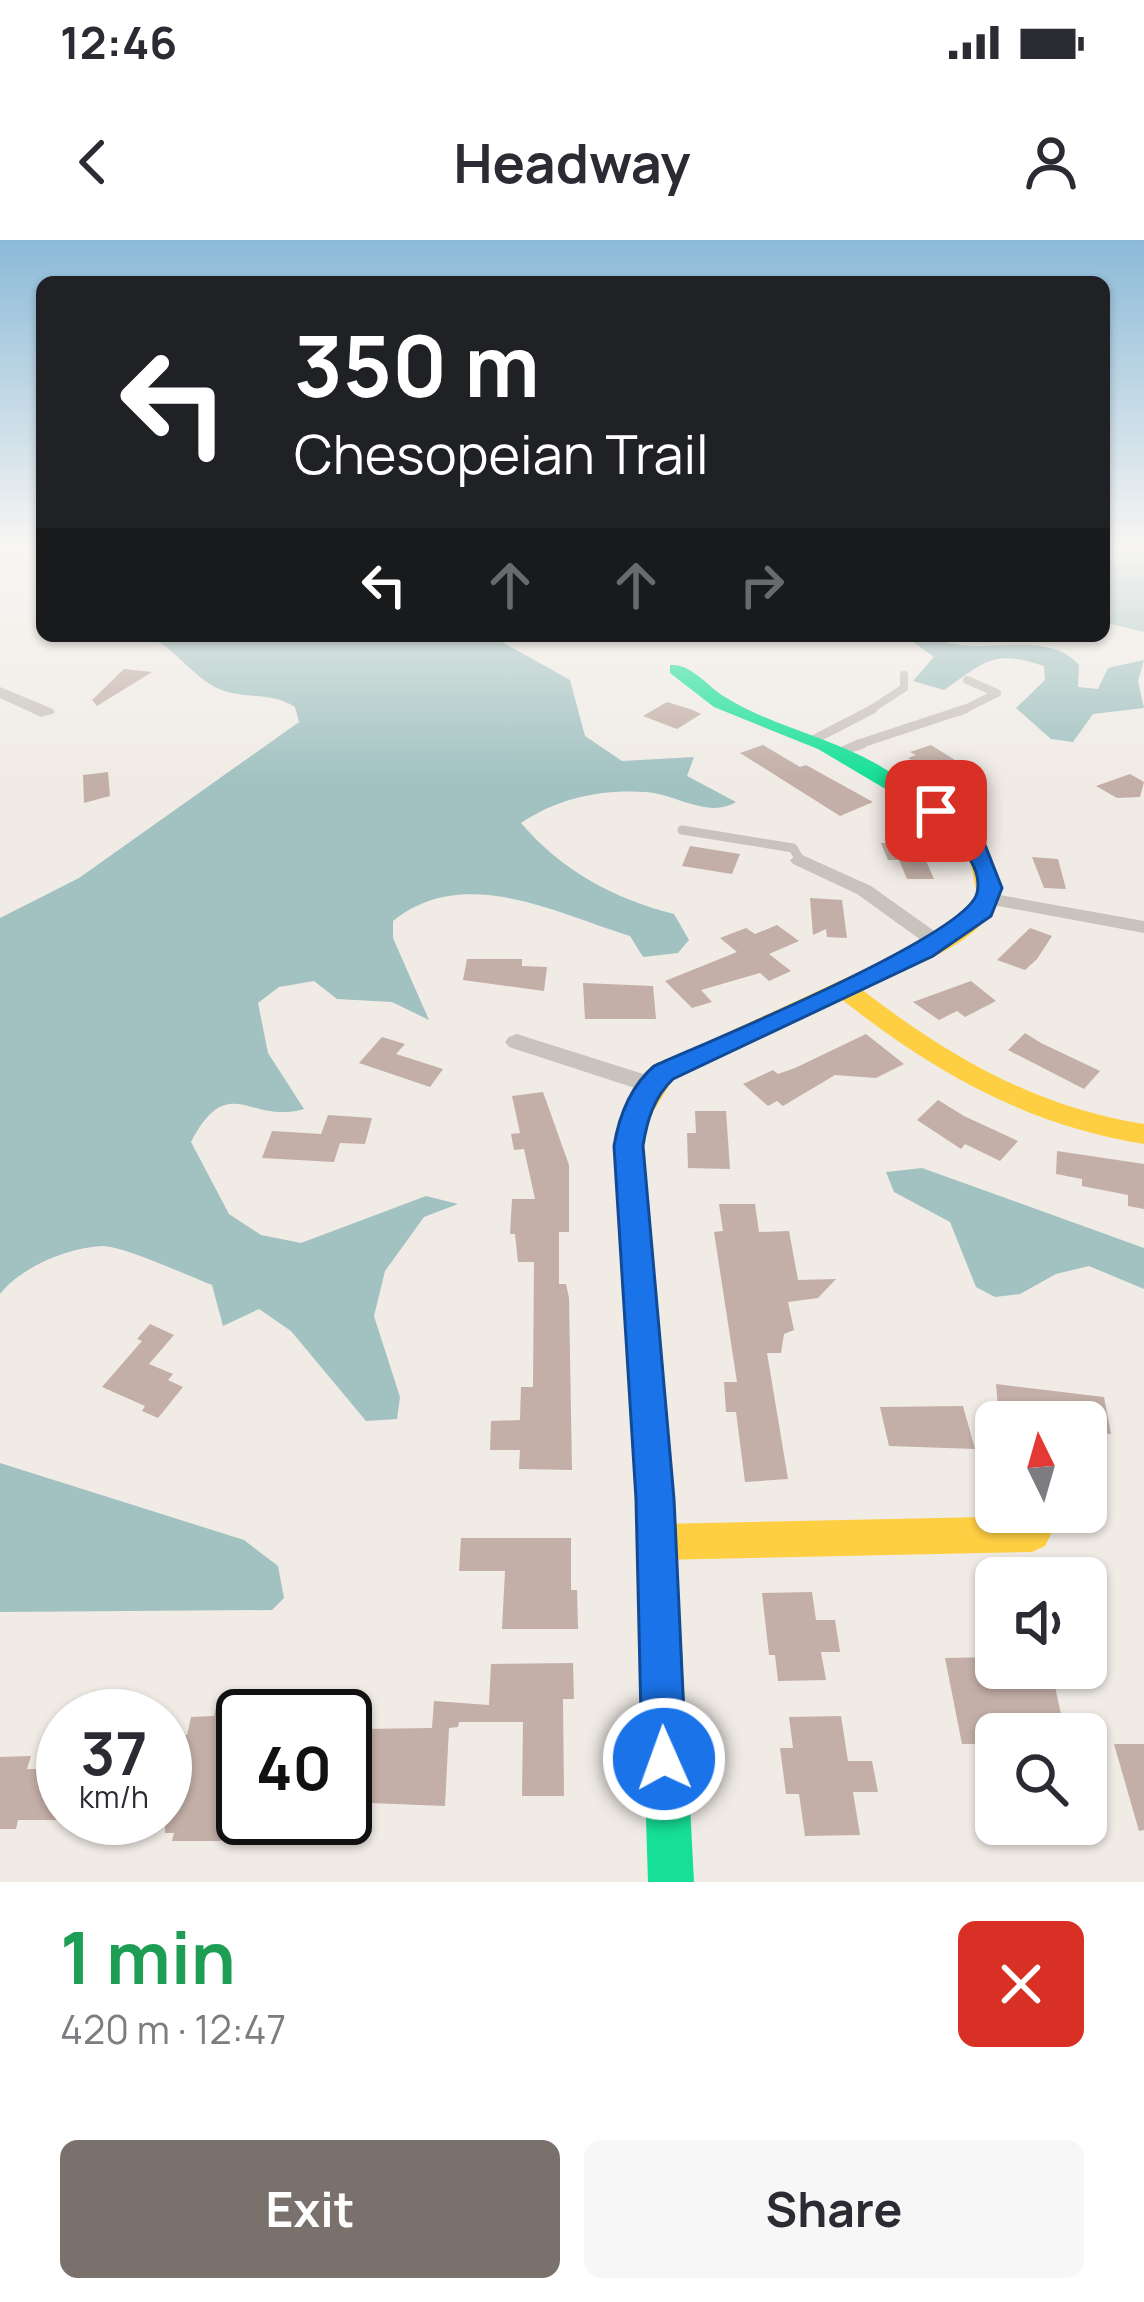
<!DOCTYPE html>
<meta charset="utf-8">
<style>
body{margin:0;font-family:Manrope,sans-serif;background:#f7f7f7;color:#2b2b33;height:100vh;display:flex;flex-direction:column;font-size:45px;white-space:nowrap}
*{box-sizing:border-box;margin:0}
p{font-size:39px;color:#7c7c81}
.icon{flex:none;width:66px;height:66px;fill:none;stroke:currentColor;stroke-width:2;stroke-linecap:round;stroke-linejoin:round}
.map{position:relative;height:1642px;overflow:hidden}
.sheet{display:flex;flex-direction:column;background:#fff;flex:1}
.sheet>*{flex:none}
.banner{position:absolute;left:36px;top:36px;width:1074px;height:366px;border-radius:18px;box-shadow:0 3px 9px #0004;background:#202124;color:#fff;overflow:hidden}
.needle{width:78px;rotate:355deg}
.fabs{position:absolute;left:975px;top:1161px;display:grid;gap:24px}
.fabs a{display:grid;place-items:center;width:132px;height:132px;border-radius:18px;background:#fff;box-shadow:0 3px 9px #0004;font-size:60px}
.speed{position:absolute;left:36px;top:1449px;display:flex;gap:24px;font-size:60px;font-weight:700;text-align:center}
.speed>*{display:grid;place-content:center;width:156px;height:156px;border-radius:50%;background:#fff;box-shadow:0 3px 9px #0004;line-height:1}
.speed small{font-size:30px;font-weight:400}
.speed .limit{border:6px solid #111;border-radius:18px;background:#fff;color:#111}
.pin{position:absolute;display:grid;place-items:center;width:102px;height:102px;color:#fff;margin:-51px;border-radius:24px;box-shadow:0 6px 18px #0006}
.me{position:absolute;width:132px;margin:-66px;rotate:358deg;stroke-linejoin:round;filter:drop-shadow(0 0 9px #0008)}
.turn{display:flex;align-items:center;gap:42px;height:252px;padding:0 60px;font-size:54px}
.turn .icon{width:156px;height:156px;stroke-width:2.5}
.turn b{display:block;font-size:84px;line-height:102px}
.lanes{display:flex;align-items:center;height:114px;padding:0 60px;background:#0003;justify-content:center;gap:60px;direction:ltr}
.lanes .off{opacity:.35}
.round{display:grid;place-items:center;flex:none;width:126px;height:126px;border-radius:18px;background:#f7f7f7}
.summary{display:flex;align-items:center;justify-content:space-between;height:204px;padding:0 60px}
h1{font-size:72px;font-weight:700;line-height:90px;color:#1e9e55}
.cta{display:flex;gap:24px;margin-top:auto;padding:24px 60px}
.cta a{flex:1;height:138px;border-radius:18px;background:#7a716c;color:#fff;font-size:48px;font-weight:700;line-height:138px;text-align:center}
.cta a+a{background:#f7f7f7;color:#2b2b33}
.status{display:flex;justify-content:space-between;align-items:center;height:84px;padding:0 60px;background:#fff;direction:ltr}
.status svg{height:33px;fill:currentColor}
header{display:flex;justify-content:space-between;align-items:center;height:156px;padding:0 60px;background:#fff;font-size:54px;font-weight:700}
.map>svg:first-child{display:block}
</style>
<div class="status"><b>12:46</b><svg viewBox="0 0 49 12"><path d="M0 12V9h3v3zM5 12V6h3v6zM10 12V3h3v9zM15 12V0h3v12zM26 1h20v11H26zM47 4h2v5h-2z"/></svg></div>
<header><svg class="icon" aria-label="back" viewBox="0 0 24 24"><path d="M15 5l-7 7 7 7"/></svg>Headway<svg class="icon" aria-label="person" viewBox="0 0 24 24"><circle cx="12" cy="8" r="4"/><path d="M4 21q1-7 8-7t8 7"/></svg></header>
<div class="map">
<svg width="1144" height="1642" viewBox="0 0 1144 1642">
<rect width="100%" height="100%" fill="#f0ebe5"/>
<g fill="#a1c2c1">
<path d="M1104,309H1144V392L1104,382Z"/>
<path d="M147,396H501L502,402L570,440L585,496L622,521L694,517L687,536L736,562C709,579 675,554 646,552C601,549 558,558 521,583C561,630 614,659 674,674L689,700L678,713L643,717L630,696C554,672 463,624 393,681V698L429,780L392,762L337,759L314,741L279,747L258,763L268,813L304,869C249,885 229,830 191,902L229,974L261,995L301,1003L426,956L458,964L424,977L385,1031L374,1076L400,1157L397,1179L366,1181L291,1091L259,1069L223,1086L212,1045C189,1036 123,1006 103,1006C69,1007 21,1027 0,1054V678L79,638L299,482L295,467C270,451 245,460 219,449C192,437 175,407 147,396Z"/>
<path d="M905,396C926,396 941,402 961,405C999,410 1051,393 1079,425L1078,447L1098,449L1108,428L1144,420L1138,441L1144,468L1093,474L1073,502L1051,499L1016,468L1045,440L1044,426C993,409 986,421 944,450L913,441L934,417Z"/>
<path d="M922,928L1144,1008V1049L1089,1026L1056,1034L1020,1054L995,1057L976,1047L950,982L894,952L886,932Z"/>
<path d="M0,1223L244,1300L278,1326L284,1358L272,1370L0,1372Z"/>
</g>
<g fill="#c3afa7">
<path d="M124,429L152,432L97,466L92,460Z"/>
<path d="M667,462L693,470L701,474L677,489L643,476Z"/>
<path d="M763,505L800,527L806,525L873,562L840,576L740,513Z"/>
<path d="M931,505L958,522L928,531L908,518L916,515L910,512Z"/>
<path d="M108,532L110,556L84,563L83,535Z"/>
<path d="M1130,534L1144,542L1140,557L1117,558L1096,546Z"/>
<path d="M881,603H918L934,639H907L899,620H888Z"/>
<path d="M690,606L740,614L732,634L682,626Z"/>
<path d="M1032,617L1058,619L1066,649L1044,648Z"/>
<path d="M810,658L842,660L847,698L827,697L826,689L813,695Z"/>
<path d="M777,685L799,701L769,714L791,731L769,741L760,733L701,750L712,762L692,768L665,741L737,712L720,698L746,688L755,694Z"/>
<path d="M1030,688L1052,696L1037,719L1025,730L997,720Z"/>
<path d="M467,719H522V726L547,727L544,751L463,740Z"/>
<path d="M971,741L996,761L965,777L957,771L939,780L913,762Z"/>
<path d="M583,743L653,746L656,779H585Z"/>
<path d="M1025,793L1041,803L1100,831L1084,849L1008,810Z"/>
<path d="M866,794L904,824L876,838L835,835L783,866L777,861L768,866L743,844L773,830L778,834L795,828Z"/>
<path d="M382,797L405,804L396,814L443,829L430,847L359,823Z"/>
<path d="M543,852L569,925V992H559V1044H566L569,1058L572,1230L519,1229L520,1210H490L491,1181L520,1180L521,1147H533L534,1022H518L515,994H510L512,959H535L524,909L514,910L511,894L520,893L512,856Z"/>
<path d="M938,860L964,876L1018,901L1000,921L965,904L961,909L917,880Z"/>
<path d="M695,871H726L730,929L688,928L687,893H696Z"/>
<path d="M328,875L372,878L365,904L340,903L334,922L262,918L272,891L321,894Z"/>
<path d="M1057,911L1144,924V969L1128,966V955L1082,946V939L1056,934Z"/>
<path d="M719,964H755L759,992L789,991L798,1040L836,1039L818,1058L788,1062L794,1090L784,1094L781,1113H767L788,1239L745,1242L736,1172H726L724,1142H737L714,992L723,991Z"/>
<path d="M150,1084L174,1095L149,1124L173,1134L168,1140L183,1147L158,1178L142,1171L145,1166L102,1147L142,1101L137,1099Z"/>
<path d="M996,1144L1104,1157L1111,1194L1086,1191V1182L999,1180Z"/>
<path d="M963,1166L975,1209L889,1206L880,1167Z"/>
<path d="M461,1298H571V1350H577L578,1389H502L505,1331H459Z"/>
<path d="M812,1352L816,1380H835L840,1412H821L826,1440L778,1441L775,1415H769L762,1353Z"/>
<path d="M996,1417V1428H1051L1062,1479L1016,1478L1020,1494H996V1504H962L945,1418Z"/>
<path d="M573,1423L574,1459H563L564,1556H522L523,1482H459L458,1487L449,1488L445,1566L345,1562V1501H359L361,1489L432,1488L434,1461L489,1465L491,1424Z"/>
<path d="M217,1463H243V1535H231L221,1601H172L174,1593H165V1525L171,1495H187L191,1477L214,1476Z"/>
<path d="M841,1476L848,1521H872L878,1552H853L860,1595L805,1596L799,1554H786L780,1508H793L789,1477Z"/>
<path d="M1114,1504H1144V1590L1139,1591Z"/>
<path d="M31,1516L27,1529H63V1580H18L16,1589H0V1517Z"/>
</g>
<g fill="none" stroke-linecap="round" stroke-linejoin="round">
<g stroke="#c9c3be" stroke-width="8">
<path d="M867,472L904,448V435"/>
<path d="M959,472L997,453L967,440"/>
</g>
<g stroke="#c9c3be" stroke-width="9">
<path d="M813,500L873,469"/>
<path d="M859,504L965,469"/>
<path d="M682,590L793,608L800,620"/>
</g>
<g fill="#c9c3be" fill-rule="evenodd">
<path d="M0,447L53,469L55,473L41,477L0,458Z"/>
<path d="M859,499L868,504L865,508L838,517L829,512Z"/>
<path d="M800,614L871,646L951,703L940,709L932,708L857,654L793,624L790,620Z"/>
<path d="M989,653L1144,681V693L982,663L979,659L982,655Z"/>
<path d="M517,794L659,839L662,845L650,853L509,807L505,802L509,797Z"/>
</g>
<g fill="#16e098" fill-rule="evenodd">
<path d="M670,425C691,423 707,446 725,457C784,494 864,502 916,553L913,557H899L818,509L714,467L670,433Z"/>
<path d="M634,870L648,880L643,906L674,1259L694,1642H648L636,1259L615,906L620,880Z"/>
</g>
<g fill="#ffcf43" fill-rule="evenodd">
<path d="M906,547C933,555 961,580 979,602C1047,686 919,722 861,749C948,816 1035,867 1144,884V904C1026,885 934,832 841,759L673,839L644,887H624L620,880L634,850L653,827L917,705L971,668L977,654L970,620L945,592L899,557L896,553Z"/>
<path d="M1032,1276L1045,1282L1051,1294L1045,1306L1032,1312L657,1320L643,1315L638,1302L643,1289L657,1284Z"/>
</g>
</g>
<linearGradient id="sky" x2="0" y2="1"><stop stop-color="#8bbad8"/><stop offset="0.57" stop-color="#f8f6f3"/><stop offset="1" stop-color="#f8f6f3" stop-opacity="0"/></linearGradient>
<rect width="1144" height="539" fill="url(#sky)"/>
<path fill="#1a73e8" stroke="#114b97" stroke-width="3" d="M936,564L985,605L1002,648L991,676L933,716L673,839C654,857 647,880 643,906L674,1259L686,1519L680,1534L664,1540L649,1534L642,1519L636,1259L614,906C619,876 630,847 654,826C705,803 967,696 977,653C985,619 944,594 926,571Z"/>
</svg>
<div class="fabs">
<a><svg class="needle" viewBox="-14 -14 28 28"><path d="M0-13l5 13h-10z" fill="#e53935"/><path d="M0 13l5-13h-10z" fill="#7c7c81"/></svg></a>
<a><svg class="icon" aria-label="sound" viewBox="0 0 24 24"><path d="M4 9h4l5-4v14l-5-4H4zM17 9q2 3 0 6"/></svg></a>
<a><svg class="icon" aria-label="search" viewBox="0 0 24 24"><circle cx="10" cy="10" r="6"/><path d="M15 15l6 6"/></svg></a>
</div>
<div class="speed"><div>37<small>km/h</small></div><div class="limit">40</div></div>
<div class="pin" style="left:936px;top:571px;background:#d93025"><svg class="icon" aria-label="arrive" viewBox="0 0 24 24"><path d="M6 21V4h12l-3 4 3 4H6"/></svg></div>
<svg class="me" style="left:664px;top:1519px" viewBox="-20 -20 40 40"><circle r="17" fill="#1a73e8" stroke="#fff" stroke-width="3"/><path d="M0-11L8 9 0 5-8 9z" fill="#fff"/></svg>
<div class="banner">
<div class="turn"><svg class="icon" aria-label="left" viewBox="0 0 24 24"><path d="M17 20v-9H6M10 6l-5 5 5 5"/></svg><div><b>350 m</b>Chesopeian Trail</div></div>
<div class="lanes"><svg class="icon" aria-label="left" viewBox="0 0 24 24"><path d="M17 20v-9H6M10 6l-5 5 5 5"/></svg><svg class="icon off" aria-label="ahead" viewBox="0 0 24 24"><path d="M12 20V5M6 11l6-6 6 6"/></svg><svg class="icon off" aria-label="ahead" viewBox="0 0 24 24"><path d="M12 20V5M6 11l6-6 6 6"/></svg><svg class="icon off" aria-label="right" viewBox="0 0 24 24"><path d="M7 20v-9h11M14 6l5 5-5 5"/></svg></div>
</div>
</div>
<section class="sheet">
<div class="summary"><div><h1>1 min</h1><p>420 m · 12:47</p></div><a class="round" style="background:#d93025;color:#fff"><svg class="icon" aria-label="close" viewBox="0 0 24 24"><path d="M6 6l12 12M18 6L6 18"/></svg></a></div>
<div class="cta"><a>Exit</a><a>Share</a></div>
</section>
